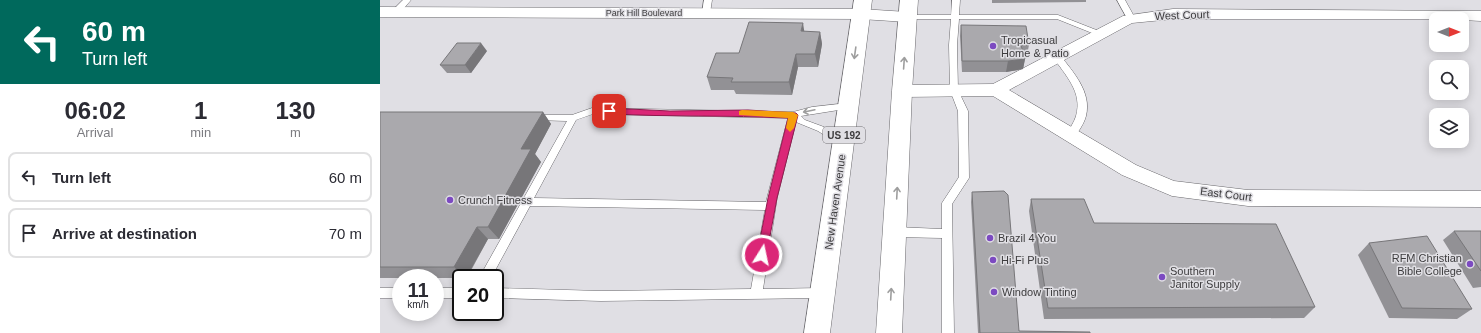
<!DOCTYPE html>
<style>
body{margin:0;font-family:Arial,sans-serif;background:#f7f7f7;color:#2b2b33;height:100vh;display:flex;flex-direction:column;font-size:15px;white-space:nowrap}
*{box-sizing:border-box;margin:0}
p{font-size:13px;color:#7c7c81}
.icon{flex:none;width:22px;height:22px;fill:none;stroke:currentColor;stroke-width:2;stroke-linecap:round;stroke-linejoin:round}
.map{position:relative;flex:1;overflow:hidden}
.sheet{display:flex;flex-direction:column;background:#fff;width:380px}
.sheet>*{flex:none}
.top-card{background:#00695c;color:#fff;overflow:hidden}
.needle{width:26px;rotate:90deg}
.buttons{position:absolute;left:1049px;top:12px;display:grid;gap:8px}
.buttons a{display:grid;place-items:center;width:40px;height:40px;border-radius:8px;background:#fff;box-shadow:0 2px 10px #0003;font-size:20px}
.speed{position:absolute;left:12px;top:269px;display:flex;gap:8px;font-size:20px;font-weight:700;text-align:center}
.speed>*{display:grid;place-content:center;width:52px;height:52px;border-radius:50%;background:#fff;box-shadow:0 2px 10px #0003;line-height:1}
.speed small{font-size:10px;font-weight:400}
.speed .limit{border:2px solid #111;border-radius:6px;background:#fff;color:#111}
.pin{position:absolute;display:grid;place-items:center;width:34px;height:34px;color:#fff;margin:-17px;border-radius:8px;box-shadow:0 2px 6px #0006}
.me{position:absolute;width:44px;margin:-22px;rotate:10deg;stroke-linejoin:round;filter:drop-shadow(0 0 3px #0008)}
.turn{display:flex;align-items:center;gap:14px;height:84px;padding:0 16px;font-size:18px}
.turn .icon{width:52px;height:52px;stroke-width:2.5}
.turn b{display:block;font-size:28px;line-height:34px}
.eta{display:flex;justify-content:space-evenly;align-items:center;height:68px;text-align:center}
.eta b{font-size:24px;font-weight:600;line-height:28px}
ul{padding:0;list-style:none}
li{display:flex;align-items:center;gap:12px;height:50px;margin:0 8px 6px;padding:0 8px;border:2px solid #e1e1e2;border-radius:8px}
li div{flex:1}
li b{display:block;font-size:15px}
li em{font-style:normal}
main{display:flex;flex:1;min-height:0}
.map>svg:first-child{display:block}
</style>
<main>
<section class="sheet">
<div class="top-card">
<div class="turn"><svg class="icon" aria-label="left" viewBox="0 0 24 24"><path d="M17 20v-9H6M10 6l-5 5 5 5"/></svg><div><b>60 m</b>Turn left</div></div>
</div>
<div class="eta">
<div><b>06:02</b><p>Arrival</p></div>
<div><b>1</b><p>min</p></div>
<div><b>130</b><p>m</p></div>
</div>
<ul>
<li><svg class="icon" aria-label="left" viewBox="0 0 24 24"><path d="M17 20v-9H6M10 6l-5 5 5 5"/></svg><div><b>Turn left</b></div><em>60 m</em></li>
<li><svg class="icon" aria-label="arrive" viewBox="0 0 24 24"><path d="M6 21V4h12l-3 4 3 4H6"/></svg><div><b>Arrive at destination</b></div><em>70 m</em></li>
</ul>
</section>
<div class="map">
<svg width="1101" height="333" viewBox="0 0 1101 333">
<rect width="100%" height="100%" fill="#e0dfe4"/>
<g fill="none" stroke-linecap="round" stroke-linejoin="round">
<defs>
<g id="service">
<path d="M23,0H31L19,14H13V10Z"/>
<path d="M324,0H332L330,13L326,15L322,13Z"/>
<path d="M572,0H580L579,15H678L724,33L723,35H717L677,19H579L577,45L578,90L588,111L589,178L572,204L574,333H562V238L515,237L511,235L510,232L511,229L515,227L562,229V203L579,177L578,111L570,90L569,45L571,19H527L523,17L527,15H571Z"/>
<path d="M737,0H745L755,18L754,20H748Z"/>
<path d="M677,54L680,55C693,72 712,92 706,116C704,124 698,132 694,138L691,140L686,136C689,129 694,123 696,116C703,92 685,75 673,57Z"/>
<path d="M468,103L471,104L473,106L471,108L421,116L425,120L444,127L466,139L468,142L466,145H460L438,131L416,122L397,198L383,289L442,288L446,289L448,293L446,297L442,298L221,301L115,298V288L221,291L371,289L385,210L150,206L111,278H99L187,121L154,120L149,117L151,115H192L212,108L413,112L432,107ZM213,114L408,118L386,202L154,198L196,120Z"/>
<rect x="0" y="288" width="21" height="10"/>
<rect x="55" y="288" width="26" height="10"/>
</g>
<g id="minor">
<path d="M0,7L481,9L527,12L532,14L535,17L532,20L527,22L481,19L0,17Z"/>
<path d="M793,9L1101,11V21L1082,20V19H793L752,23L629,90L756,165L794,181L868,190L1101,191V207L868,206L792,196L742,175L613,96L522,97L516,95L513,91L516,87L522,85L613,84L743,16Z"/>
</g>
<g id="primary">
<path d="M474,0H492L450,333H424Z"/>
<path d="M520,0H538L532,91L522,333H496L512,91Z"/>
</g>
</defs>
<use href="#service" stroke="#6a696d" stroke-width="1"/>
<use href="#minor" stroke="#6a696d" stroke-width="1"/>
<use href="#primary" stroke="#6a696d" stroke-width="1"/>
<use href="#service" fill="#fff" fill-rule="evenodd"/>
<use href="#minor" fill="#fff" fill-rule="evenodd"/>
<use href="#primary" fill="#fff" fill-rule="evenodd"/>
</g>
<g fill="#929195">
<path d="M612,0H706V2L612,3Z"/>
<path d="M581,25L649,45L647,55H644L645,59L643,69L626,72H582L580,36Z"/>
<path d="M425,32H440L442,44L438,67H418L412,95L356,94L354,90H331L327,77L359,53Z"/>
<path d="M107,51L91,73H67L60,65Z"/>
<path d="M0,112H163L171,124L155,154L161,162L119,239H108L87,278H0Z"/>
<path d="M592,192L639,331L710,333H598L591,202Z"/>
<path d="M651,199L714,223L935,307L924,318L664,319L649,211Z"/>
<path d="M1074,231H1101V287L1093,288L1063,240Z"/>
<path d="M989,243L1092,309L1077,319L1009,318L978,255Z"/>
</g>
<g fill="#777679">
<path d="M423,23L425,36L421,31Z"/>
<path d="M440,32L442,44L438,67L435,54Z"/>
<path d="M101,43L107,51L91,73L85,65Z"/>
<path d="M416,54L418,67L412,95L409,82Z"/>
<path d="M645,59L643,69L626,72L628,61Z"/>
<path d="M163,112L171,124L155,154L161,162L119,239L108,227L141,149Z"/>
<path d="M97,227L108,239L86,278L74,267Z"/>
</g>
<g fill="#aaa9ad" stroke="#777679">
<path d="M369,22L423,23L421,31L440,32L435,54H416L409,82H351L353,78L327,77L336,53H359Z"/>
<path d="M581,25L646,26L649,45H641L645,59L628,61H582Z"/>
<path d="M77,43H101L85,65H60Z"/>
<path d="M0,112H163L141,149H151L108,227H97L74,267H0Z"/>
<path d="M624,191L628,195L639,331L710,332V333H600L592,192Z"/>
<path d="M651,199H704L714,223L896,224L935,307L668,308Z"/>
<path d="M1074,231H1101V271Z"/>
<path d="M1047,236L1092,309L1022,308L989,243Z"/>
</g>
<defs><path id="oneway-shaft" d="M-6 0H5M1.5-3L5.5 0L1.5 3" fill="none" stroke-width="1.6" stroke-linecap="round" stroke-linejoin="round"/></defs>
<g stroke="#9e9e9e">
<use href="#oneway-shaft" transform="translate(475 53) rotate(98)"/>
<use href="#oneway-shaft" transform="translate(524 63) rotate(-86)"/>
<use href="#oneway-shaft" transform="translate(429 111) rotate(168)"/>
<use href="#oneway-shaft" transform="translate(517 193) rotate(-87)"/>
<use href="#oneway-shaft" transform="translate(511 294) rotate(-87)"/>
</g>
<path fill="#db2777" stroke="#8e194d" d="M229,108L290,111L368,110L416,113L418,115L397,198L386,258L382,260L377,255L388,198L408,118C349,115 289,117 229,114L225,111Z"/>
<path fill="#f59e0b" d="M362,110L413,112L418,115L414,128L410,132L406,128L408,118L359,115V111Z"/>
<g fill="#7c4ac1" stroke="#e0dfe4" stroke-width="1.5">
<circle cx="613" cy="46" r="4"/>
<circle cx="70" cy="200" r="4"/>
<circle cx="610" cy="238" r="4"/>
<circle cx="613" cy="260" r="4"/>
<circle cx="1090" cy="264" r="4"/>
<circle cx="782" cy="277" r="4"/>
<circle cx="614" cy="292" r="4"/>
</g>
<g text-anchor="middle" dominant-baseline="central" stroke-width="3" stroke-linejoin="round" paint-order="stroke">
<g font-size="9" fill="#3d3c3e" stroke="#e0dfe4">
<text x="264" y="13">Park Hill Boulevard</text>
</g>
<rect fill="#e0dfe4" stroke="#6e6d70" stroke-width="1" x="443" y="127" width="42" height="16" rx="3"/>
<g font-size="10" font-weight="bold" fill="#3d3c3e">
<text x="464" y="135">US 192</text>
</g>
<g font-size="11" fill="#3d3c3e" stroke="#e0dfe4">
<text transform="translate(802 15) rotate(-2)">West Court</text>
<text transform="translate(846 194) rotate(7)">East Court</text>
<text transform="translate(455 202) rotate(-82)">New Haven Avenue</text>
</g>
<g font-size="11" fill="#3d3c3e" stroke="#e0dfe4" text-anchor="start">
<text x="621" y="40">Tropicasual<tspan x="621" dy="13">Home &amp; Patio</tspan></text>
<text x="78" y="200">Crunch Fitness</text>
<text x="618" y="238">Brazil 4 You</text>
<text x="1082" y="258" text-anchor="end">RFM Christian<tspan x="1082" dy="13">Bible College</tspan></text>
<text x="621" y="260">Hi-Fi Plus</text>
<text x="790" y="271">Southern<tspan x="790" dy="13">Janitor Supply</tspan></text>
<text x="622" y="292">Window Tinting</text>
</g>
</g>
</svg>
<div class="buttons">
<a><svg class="needle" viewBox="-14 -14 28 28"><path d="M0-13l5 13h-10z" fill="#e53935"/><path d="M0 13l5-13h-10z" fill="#7c7c81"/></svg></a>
<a><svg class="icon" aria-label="search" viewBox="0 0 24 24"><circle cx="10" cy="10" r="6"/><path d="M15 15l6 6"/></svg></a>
<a><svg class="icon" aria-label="layers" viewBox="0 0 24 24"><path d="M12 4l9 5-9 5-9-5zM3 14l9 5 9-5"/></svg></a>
</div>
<div class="speed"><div>11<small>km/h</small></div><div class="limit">20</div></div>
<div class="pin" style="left:229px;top:111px;background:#d93025"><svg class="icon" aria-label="arrive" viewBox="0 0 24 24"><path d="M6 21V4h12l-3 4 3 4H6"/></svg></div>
<svg class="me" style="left:382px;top:255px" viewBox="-20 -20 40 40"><circle r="17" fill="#db2777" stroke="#fff" stroke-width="3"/><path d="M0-11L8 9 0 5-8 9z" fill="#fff"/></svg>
</div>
</main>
